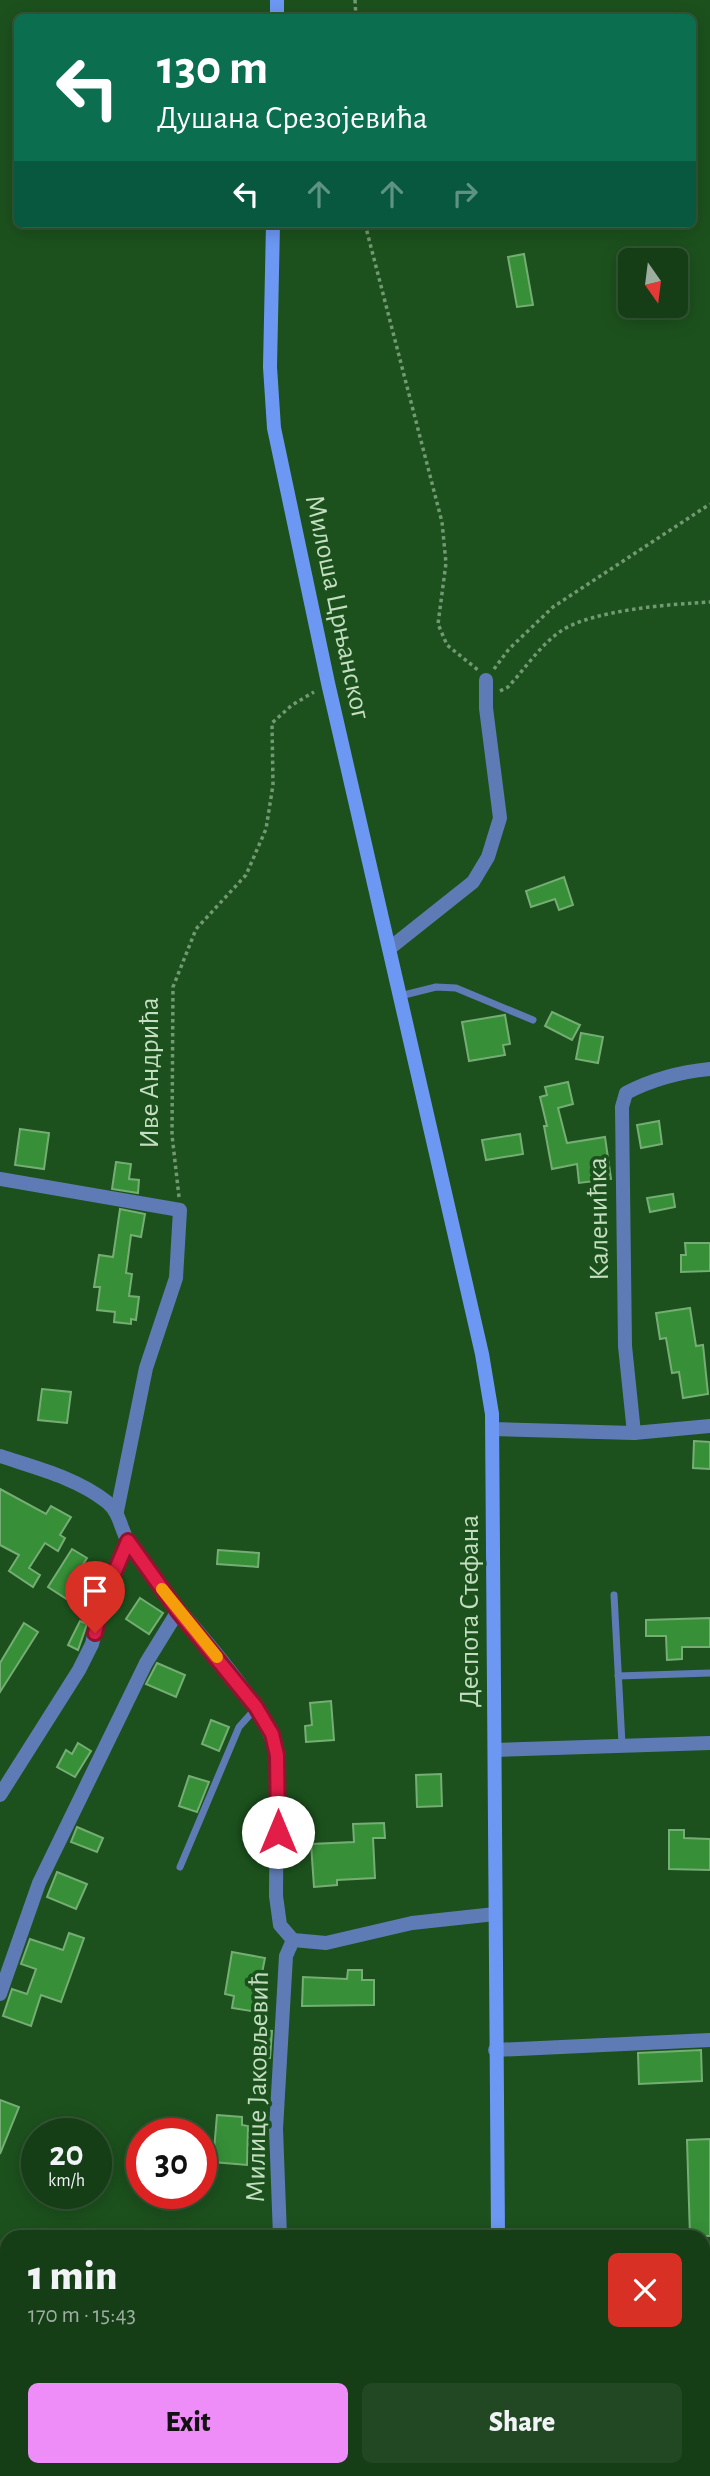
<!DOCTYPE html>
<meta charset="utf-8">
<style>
body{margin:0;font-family:"Alegreya Sans",sans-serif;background:#224823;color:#f1f3f6;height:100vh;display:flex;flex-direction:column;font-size:26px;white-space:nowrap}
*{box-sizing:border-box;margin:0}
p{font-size:23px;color:#9daea1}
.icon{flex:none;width:38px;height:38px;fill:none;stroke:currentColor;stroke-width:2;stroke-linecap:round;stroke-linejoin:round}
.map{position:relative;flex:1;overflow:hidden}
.sheet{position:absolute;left:0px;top:2230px;width:710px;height:247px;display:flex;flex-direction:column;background:#153d16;border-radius:21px 21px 0 0;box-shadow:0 4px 18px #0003,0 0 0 2px #345635}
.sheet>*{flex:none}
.top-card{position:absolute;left:14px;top:14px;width:682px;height:214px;border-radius:10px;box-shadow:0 4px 18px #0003,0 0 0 2px #345635;background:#0b6e4f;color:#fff;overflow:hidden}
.needle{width:46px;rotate:166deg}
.fabs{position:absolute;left:618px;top:248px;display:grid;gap:14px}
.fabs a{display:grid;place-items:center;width:70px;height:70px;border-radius:10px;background:#153d16;box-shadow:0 4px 18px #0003,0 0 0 2px #345635;font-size:35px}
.speed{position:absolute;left:21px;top:2118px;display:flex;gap:14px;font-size:35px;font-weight:700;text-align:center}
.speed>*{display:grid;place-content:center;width:91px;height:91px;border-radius:50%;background:#153d16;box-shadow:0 4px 18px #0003,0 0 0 2px #345635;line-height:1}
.speed small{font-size:18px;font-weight:400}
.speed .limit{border:10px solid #d22;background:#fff;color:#111}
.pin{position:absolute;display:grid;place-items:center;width:60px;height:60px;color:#fff;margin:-72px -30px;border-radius:50% 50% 50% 0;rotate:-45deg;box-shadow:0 0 7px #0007}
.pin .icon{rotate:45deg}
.me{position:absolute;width:77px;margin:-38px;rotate:0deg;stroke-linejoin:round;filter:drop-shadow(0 0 5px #0008)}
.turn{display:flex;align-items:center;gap:24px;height:147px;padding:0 28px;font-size:32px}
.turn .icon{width:91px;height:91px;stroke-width:2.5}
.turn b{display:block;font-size:49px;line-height:60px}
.lanes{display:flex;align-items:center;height:66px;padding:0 28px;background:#0003;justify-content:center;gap:35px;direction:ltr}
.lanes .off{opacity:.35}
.round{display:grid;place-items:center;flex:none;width:74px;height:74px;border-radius:10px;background:#224823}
.overview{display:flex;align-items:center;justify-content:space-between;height:119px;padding:0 28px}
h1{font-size:42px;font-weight:800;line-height:52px}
.cta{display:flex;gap:14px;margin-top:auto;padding:14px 28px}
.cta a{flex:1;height:80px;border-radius:10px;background:#ee8cf8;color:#111;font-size:28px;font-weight:800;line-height:80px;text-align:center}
.cta a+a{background:#224823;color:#f1f3f6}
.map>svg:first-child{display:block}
</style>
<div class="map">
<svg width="710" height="2476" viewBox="0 0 710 2476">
<rect width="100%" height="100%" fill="#1c511d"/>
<g fill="#378f38" stroke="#76ad74" stroke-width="2">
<path d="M524,254L533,305L517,307L508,257Z"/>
<path d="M564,877L573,905L559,910L555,899L531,907L526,891Z"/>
<path d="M552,1012L580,1025L572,1040L545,1026Z"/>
<path d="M505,1015L510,1044L503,1045L505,1055L469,1061L462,1022Z"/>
<path d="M581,1033L603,1037L598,1063L576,1059Z"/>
<path d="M568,1082L573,1104L558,1108L567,1143L605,1137L611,1179L579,1183L577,1164L552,1169L544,1126H547L540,1097L547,1095L545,1087Z"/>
<path d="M659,1121L662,1144L641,1148L637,1125Z"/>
<path d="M20,1129L49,1133L44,1169L15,1165Z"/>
<path d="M520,1134L523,1154L486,1160L482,1140Z"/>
<path d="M116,1162L131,1164L129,1179L139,1180L138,1193L112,1189Z"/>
<path d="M673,1194L675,1207L650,1212L647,1198Z"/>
<path d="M120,1209L145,1214L141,1237L131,1235L126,1273L132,1274L129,1296L139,1297L136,1320L131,1319V1324L114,1322L115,1312L97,1310L100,1287H94L99,1255L113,1257Z"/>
<path d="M685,1243H710V1271L681,1272V1255H686Z"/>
<path d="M690,1308L696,1346L703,1345L708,1394L683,1398L679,1372L672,1373L666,1338L660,1339L656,1313Z"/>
<path d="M42,1389L71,1392L67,1423L38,1420Z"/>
<path d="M694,1441L710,1442V1469L693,1468Z"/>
<path d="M0,1489L46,1514L51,1506L71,1517L60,1535L65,1538L58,1551L45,1543L29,1568L40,1575L33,1587L9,1571L19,1555L0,1545Z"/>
<path d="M72,1549L87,1558L81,1568L86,1571L76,1587L93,1598L85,1611L48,1587Z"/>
<path d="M218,1550L259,1553L258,1567L217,1564Z"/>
<path d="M140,1598L163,1613L149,1634L126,1619Z"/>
<path d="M710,1618V1647H682V1659L667,1660L666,1636H646V1620Z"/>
<path d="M80,1621L87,1624L78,1650L68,1645Z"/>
<path d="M24,1623L38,1632L0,1692V1663Z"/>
<path d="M157,1663L185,1675L176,1697L146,1684Z"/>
<path d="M331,1701L334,1740L306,1742L305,1726L312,1725L310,1703Z"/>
<path d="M211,1720L229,1727L219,1751L202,1744Z"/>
<path d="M78,1743L91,1751L75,1777L57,1767L66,1750L72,1754Z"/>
<path d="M441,1774L442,1806L417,1807L416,1775Z"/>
<path d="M189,1776L209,1782L197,1812L179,1806Z"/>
<path d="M384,1823L385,1838H373L375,1878L337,1880V1885L314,1887L311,1844L354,1842L353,1824Z"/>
<path d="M77,1827L103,1838L97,1852L71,1842Z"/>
<path d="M669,1830H684V1838L710,1839V1870L669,1869Z"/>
<path d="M57,1872L87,1884L76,1909L47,1897Z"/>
<path d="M69,1933L84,1938L61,2002L41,1995L31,2026L3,2016L12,1989L27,1994L36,1969L21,1964L30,1939L63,1950Z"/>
<path d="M232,1952L265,1958L260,1983L265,1984L257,2012L232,2008L234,1996L225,1994Z"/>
<path d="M348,1970H362V1980H374V2005L302,2006L303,1977L347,1979Z"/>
<path d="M260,2030L272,2031L270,2058L257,2057Z"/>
<path d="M701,2050L702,2081L639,2084L638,2053Z"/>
<path d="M0,2100L19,2107L0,2154Z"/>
<path d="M217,2115L242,2117V2125L248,2126L247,2165L213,2162Z"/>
<path d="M710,2139V2236H690L687,2140Z"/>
</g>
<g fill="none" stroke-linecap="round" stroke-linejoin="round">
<g stroke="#729a72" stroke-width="3.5" stroke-dasharray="3.5 3.5" stroke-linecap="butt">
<path d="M355,0L356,18"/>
<path d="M365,224L442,522L446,563L438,624L447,645L478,670"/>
<path d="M494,669L509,649L553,607L710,504"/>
<path d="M500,691L508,687C525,669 540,645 561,631C592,610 672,604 710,602"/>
<path d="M179,1197L172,1135L173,987L196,929L246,875L266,829L273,785L272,723L292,705L314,692"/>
<path d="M538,2469L539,2476"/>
</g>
<g stroke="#5f7bb5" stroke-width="7">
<path d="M400,996L436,987L456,988L533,1020"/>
<path d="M614,1595L622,1744"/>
<path d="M618,1676L710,1673"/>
<path d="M180,1867L239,1727L256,1708"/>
</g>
<g stroke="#5f7bb5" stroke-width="14">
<path d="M390,948L473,882L488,857L500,818L486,708V680"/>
<path d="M0,1179L180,1210L176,1278L146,1368L117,1511"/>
<path d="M493,1429L634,1433L710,1426"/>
<path d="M634,1433L625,1346L622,1107L626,1093C653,1079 679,1072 710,1069"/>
<path d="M0,1456C36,1468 77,1478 107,1502C121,1514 120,1529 129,1543C169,1610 259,1684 277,1755L276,1896L280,1925L293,1940L326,1943L412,1923L495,1914"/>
<path d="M495,1750L710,1743"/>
<path d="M0,1795L79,1670L92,1644L103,1599L128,1541"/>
<path d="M0,1994L39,1883L146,1663L178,1611"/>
<path d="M495,2050L710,2040"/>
<path d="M280,2236L276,2129L286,1956L293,1940"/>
<path d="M704,2404H710"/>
<path d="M305,2469L306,2476"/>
</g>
<g stroke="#6c98f3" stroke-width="14">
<path d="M277,0V18"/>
<path d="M273,224L270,367L274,428L328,683L482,1354L492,1414L498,2236"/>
<path d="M509,2469V2476"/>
</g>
</g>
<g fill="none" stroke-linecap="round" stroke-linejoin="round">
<defs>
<path id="route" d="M95,1633L103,1599L128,1541L178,1611L256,1707L272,1734L277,1755L278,1832"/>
</defs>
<use href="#route" stroke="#92132f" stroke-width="18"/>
<use href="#route" stroke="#e11d48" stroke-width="12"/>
<path stroke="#f59e0b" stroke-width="12" d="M162,1589L217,1657"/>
</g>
<g text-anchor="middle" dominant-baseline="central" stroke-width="7" stroke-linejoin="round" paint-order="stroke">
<g font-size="28" fill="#c3dec1" stroke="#1c511d">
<text transform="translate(337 607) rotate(78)">Милоша Црњанског</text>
<text transform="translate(150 1073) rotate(-90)">Иве Андрића</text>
<text transform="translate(599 1219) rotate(-91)">Каленићка</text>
<text transform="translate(470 1611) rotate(-90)">Деспота Стефана</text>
<text transform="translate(258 2087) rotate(-89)">Милице Јаковљевић</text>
</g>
</g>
</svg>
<div class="fabs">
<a><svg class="needle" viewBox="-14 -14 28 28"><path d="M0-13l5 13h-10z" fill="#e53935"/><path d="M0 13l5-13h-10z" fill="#9daea1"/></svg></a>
</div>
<div class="speed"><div>20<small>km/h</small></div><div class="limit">30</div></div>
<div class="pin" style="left:95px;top:1633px;background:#d93025"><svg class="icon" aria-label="arrive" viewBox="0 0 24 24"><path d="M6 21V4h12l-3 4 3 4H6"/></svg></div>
<svg class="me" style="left:278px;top:1832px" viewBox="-20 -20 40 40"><circle r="19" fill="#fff"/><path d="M0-13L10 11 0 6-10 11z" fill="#e11d48"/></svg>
<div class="top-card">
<div class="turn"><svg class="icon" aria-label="left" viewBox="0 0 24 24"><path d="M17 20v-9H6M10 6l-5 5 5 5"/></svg><div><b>130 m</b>Душана Срезојевића</div></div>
<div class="lanes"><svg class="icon" aria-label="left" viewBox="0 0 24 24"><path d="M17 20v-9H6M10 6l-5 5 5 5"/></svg><svg class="icon off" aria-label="ahead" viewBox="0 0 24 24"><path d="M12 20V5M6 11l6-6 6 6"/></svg><svg class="icon off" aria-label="ahead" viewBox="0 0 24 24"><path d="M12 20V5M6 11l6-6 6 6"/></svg><svg class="icon off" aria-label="right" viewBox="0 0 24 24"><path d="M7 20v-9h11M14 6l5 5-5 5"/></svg></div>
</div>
<section class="sheet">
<div class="overview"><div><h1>1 min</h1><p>170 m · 15:43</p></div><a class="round" style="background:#d93025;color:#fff"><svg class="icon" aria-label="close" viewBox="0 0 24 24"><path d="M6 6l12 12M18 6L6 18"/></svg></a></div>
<div class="cta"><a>Exit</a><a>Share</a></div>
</section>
</div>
